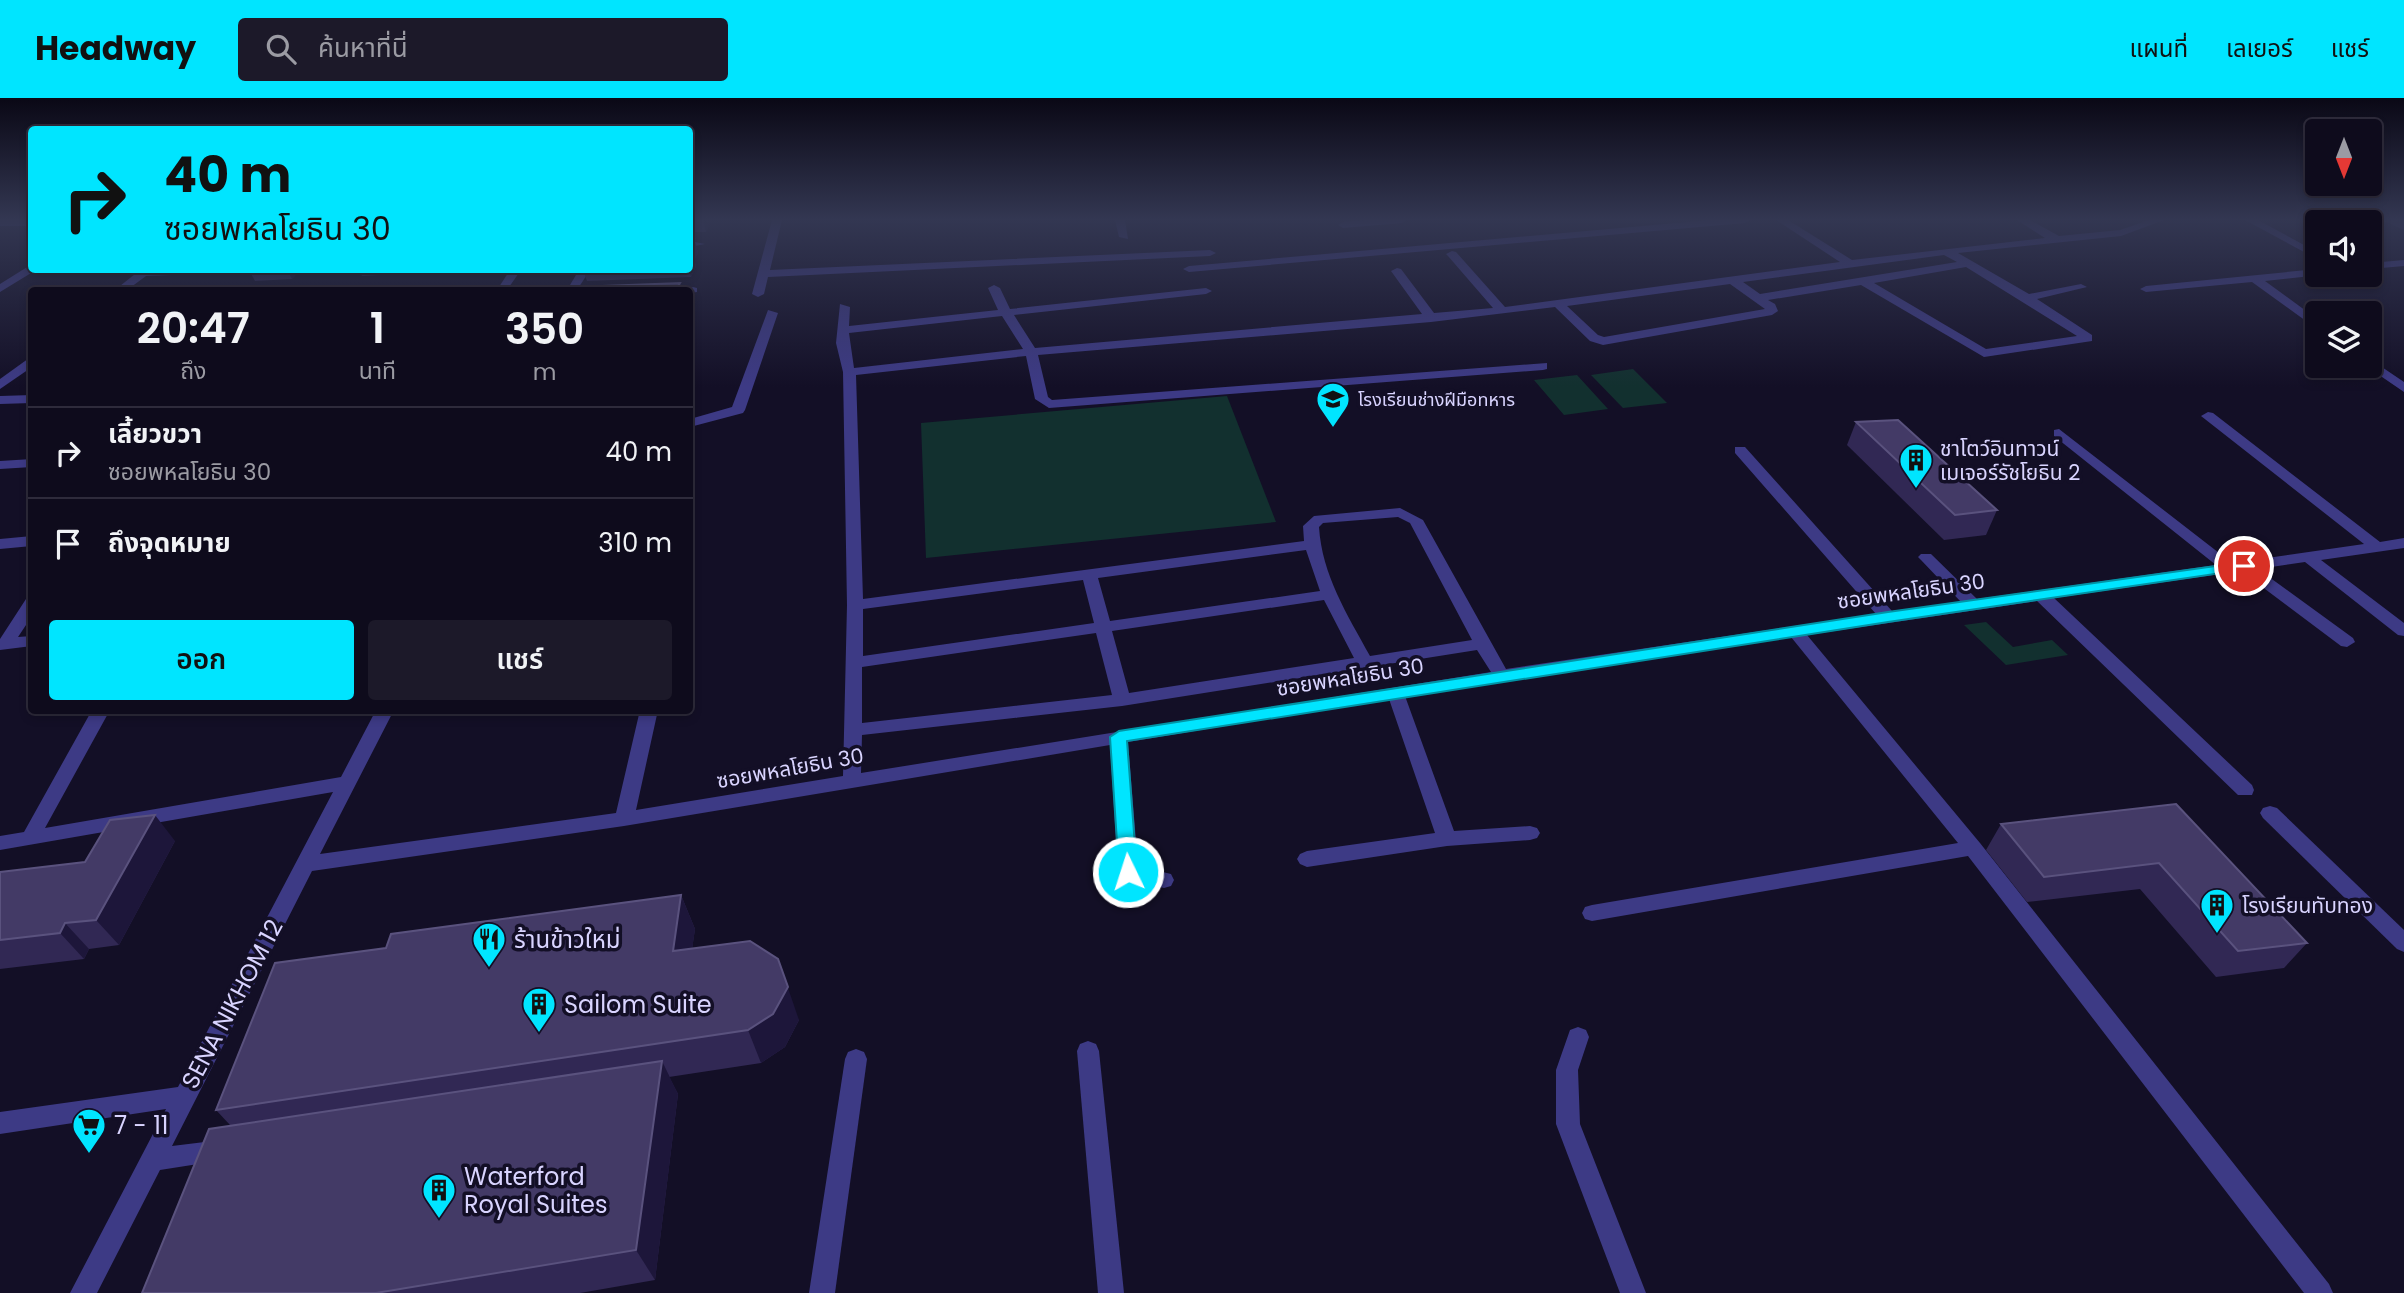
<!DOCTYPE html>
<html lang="th">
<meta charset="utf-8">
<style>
body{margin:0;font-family:Poppins,"Noto Sans Thai",sans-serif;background:#1c1929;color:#f1f3f6;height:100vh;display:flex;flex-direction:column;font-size:26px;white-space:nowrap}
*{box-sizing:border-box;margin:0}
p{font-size:23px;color:#9b9ba3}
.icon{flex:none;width:38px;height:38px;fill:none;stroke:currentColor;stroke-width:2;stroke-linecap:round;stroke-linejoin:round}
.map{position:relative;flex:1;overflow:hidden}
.panel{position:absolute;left:28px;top:189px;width:665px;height:427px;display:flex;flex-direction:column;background:#0e0b1c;border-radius:7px;box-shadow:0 4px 10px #0003,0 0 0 2px #2e2b3b}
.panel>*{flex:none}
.hud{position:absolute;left:28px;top:28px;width:665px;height:147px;border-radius:7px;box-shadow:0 4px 10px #0003,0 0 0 2px #2e2b3b;background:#00e5ff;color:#111;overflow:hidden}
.needle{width:46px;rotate:180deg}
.fabs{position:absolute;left:2305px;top:21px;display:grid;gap:14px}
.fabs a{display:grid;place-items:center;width:77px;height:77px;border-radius:7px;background:#0e0b1c;box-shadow:0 4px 10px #0003,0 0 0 2px #2e2b3b;font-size:35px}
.pin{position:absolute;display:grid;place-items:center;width:60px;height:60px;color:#fff;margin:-30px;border:4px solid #fff;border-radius:50%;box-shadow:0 2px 7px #0007}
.me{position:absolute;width:77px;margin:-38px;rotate:356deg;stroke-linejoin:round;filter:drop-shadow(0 0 5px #0008)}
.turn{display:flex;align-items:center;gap:24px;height:147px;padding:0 21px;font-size:32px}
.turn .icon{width:91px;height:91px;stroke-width:2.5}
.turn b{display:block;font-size:49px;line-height:60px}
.eta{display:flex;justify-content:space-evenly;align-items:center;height:119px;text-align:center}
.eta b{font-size:42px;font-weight:600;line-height:49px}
.cta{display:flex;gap:14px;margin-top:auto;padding:14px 21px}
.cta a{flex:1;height:80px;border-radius:7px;background:#00e5ff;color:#111;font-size:28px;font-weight:600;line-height:80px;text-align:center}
.cta a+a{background:#1c1929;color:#f1f3f6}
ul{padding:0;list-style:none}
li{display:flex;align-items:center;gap:21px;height:91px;padding:0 21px;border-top:2px solid #2e2b3b}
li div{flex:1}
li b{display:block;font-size:26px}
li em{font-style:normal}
header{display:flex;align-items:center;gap:42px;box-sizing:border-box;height:98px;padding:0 35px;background:#00e5ff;color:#111}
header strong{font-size:33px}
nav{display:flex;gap:38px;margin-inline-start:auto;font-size:24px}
.search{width:490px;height:63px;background:#1c1929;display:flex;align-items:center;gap:18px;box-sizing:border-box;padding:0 24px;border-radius:7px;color:#9b9ba3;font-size:26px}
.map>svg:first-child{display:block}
</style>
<header>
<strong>Headway</strong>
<div class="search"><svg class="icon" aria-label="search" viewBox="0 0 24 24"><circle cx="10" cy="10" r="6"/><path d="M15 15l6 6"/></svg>ค้นหาที่นี่</div>
<nav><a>แผนที่</a><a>เลเยอร์</a><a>แชร์</a></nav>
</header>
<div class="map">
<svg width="2404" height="1195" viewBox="0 0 2404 1195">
<rect width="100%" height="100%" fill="#130f26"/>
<g fill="#12302f">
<path d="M1633,271L1667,305L1623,310L1591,277Z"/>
<path d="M1577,277L1608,311L1564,317L1534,282Z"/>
<path d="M1227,298L1276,424L926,460L921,325Z"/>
<path d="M1986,524L2013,549L2052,542L2068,557L2006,567L1964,527Z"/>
</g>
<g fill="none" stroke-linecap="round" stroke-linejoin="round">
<g fill="#3d3a85" fill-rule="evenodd">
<path d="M0,122H29L32,128H0Z"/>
<path d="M772,122H782L770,172L1210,152L1216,155L1210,158L768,179L764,196L758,199L752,196Z"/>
<path d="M1115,122H1125L1128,141L1119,139Z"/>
<path d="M1366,122H1407L1402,125L1343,130L1338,127L1343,124Z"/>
<path d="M1710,122H1750L1745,125L1189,174L1183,171L1189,168Z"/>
<path d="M1776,122H1788L1852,162L2045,140L2017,122H2030L2059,138L2120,132L2149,122H2164L2121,138L1958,155L2029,196L2081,186L2087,189L2037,201L2092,237V243L1984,259L1861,187L1768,202L1775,206L1778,213L1772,217L1603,247L1590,243L1555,209L1431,224L1038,257L1048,299L1052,302L1547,265V271L1543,272L1049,310L1035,301L1026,258L856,277L863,501L1304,443L1303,428L1314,418L1400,410L1423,422L1506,571L1876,516L1735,355V349H1745L1892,513L1961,504L1921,462L1918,459L1921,456H1931L1977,501L2216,467L2054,338V332L2059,331L2232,465L2364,446L2201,318L2208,314L2213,315L2380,444L2404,440V450L2321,462L2404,525V538L2398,537L2305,464L2258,471L2353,540L2355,544L2347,549L2341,548L2241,473L2054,500L2252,687L2254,692L2252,697H2238L2037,503L1807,537L1980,745L2329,1186L2333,1195H2304L1968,758L1592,823L1585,821L1582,815L1585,809L1592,807L1958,745L1791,539L1405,598L1454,733L1530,728L1537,730L1540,735L1537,740L1530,742L1447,748L1307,769L1300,766L1297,761L1300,756L1307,753L1435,735L1389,601L1128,644L1138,768L1171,776L1174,782L1171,788L1164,790L1121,779L1118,774L1110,647L624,728L312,773L172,1048L221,1042L230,1045L233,1053L230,1061L160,1072L97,1195H70L166,1011L0,1036V1014L178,989L333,694L0,752V738L24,734L92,612H110L45,730L341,679L376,612H394L320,756L616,715L640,612H658L636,712L843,678L847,507L843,274L836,245L840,206L850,209L849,228L998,212L988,190L994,187L1000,190L1010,211L1206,190L1212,193L1206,196L1014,217L1035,250L1422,216L1391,173L1397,170L1401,171L1434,215L1493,210L1448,158L1446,156L1452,153L1456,154L1505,209L1840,164ZM1944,157L1957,164L1760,196L1743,184ZM1966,169L2077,238L1986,251L1874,185ZM1730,186L1765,211L1604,239L1598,237L1567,208ZM1002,218L1023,251L854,270L849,235ZM1398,419L1410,425L1472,542L1370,558C1347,516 1322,477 1319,429L1323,425ZM1306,452L1320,493L1110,523L1098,480ZM1083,482L1094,525L863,558V511ZM1324,502L1354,560L1129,595L1112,533ZM1096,535L1112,597L862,625V569ZM1477,552L1491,574L861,675L862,637L1122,608Z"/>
<path d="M2245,122H2258L2317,154V161Z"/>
<path d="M690,143L705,146L690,149Z"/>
<path d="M2404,162V168L2370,171V165Z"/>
<path d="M32,166V172H36L0,194V186Z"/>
<path d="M2317,171V177H2320L2265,183L2317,221V231L2252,184L2146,194L2140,191L2146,188Z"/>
<path d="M140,172H227L221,175L146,178L127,192H115Z"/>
<path d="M510,172H521L507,192H497Z"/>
<path d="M579,172H590L577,192H567Z"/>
<path d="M693,189L697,190V194L690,195V192H681Z"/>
<path d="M768,212L778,215L745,312L743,315L690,329V321L732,309Z"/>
<path d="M32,258V269L0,291V281Z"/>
<path d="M2370,261L2404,284V294L2366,268H2370Z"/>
<path d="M32,297V305L0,306V298Z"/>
<path d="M32,361V369L0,371V363Z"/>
<path d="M32,438V448L0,451V441Z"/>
<path d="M32,500V518L18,539L32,538V548L0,552V541L26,501Z"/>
<path d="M2270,708L2277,710L2404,832V854L2397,851L2263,720L2260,715L2263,710Z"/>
<path d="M1578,929L1586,932L1589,939L1578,972L1580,1026L1646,1195H1620L1556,1026V972L1570,932Z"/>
<path d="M1088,943L1096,946L1099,953L1124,1195H1098L1077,953L1080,946Z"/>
<path d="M856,951L864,954L867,961L835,1195H809L845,961L848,954Z"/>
</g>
</g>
<g fill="#312854">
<path d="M690,122H709L710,125L706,134H690Z"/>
<path d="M2385,122H2404V132L2384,123Z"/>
<path d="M690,141H694L698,155L694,162L696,168L691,179L587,183L583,172H690Z"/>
<path d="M249,172H300L292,181L255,183Z"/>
<path d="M359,172H402L398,176L362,178Z"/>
<path d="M1856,324L1997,412L1986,437L1944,442L1847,347Z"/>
<path d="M2176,706L2307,845L2284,870L2216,879L2140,791L2027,804L1986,752L2001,726Z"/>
<path d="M175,743L119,847L89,851L84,861L0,871V774L85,764Z"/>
<path d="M681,797L695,831L692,851L799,922L785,949L761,965L669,979L678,996L655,1182L580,1195H142L230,1027L216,1012L386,850Z"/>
</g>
<g fill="#1d163a">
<path d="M703,122H709L710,125L706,134Z"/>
<path d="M694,141L698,155L694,162L696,168L691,179L689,172L690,160L691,157L690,150Z"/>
<path d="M287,172H300L292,181Z"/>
<path d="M680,185L682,192H676Z"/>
<path d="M155,717L175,743L119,847L96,822Z"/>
<path d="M681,797L695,831L687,887L673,853Z"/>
<path d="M65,825L89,851L84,861L60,835Z"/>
<path d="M778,861L799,922L785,949L761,965L748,932Z"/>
<path d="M662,963L678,996L655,1182L636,1152Z"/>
</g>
<g fill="#433a66" stroke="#5a527e" stroke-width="2">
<path d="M690,141H694L690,150Z"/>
<path d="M680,185L676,192H574L576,189Z"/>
<path d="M1898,322L1997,412L1955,417L1856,324Z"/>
<path d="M2176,706L2307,845L2238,853L2159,765L2044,779L2001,726Z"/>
<path d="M155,717L96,822L65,825L60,835L0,842V774L85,764L110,722Z"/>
<path d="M681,797L673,853L750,843L778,861L788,889L773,916L748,932L216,1012L275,865L386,850L391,836Z"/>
<path d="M662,963L636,1152L376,1195H142L209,1031Z"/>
</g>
<linearGradient id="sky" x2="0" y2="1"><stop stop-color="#0a0815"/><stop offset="0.42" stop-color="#333752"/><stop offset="1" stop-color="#333752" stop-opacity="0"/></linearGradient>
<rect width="2404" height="289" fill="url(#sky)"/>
<path fill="#00e5ff" stroke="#0095a6" stroke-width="2" d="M2244,464L2249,465V471L1888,524L1127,643L1137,774L1135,779H1122L1119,774L1110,639L1119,633L1888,514Z"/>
<defs>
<symbol id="university-pin" viewBox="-11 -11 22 30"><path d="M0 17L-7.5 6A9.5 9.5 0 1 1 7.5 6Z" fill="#00e5ff" stroke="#130f26"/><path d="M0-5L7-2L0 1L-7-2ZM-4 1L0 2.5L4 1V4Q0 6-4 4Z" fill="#111"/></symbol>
<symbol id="building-pin" viewBox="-11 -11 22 30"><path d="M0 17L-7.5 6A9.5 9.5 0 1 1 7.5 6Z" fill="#00e5ff" stroke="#130f26"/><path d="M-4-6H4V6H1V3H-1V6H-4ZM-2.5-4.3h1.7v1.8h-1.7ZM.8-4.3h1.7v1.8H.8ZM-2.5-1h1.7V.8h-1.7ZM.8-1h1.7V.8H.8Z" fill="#111"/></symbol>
<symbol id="restaurant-pin" viewBox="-11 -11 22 30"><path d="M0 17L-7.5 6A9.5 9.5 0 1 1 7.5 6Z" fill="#00e5ff" stroke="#130f26"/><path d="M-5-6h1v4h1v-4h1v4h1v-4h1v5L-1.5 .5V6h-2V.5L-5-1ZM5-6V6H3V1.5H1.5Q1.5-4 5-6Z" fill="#111"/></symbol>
<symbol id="supermarket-pin" viewBox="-11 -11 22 30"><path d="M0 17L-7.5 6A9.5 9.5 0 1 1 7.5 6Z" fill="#00e5ff" stroke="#130f26"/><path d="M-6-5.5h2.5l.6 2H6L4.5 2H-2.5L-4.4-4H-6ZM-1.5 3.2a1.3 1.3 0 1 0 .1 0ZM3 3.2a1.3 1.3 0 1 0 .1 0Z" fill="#111"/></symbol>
</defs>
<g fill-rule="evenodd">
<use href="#university-pin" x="1314" y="282" width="38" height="52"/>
<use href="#building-pin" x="1897" y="343" width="38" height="52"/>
<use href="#building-pin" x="2198" y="788" width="38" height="52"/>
<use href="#restaurant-pin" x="470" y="822" width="38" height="52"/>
<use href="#building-pin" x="520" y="887" width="38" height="52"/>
<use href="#supermarket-pin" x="70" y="1008" width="38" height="52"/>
<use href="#building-pin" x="420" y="1073" width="38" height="52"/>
</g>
<g text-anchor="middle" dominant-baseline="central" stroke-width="7" stroke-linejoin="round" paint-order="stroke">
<g font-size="18" fill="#d9d4ff" stroke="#130f26" text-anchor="start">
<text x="1358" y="301">โรงเรียนช่างฝีมือทหาร</text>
</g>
<g font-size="21" fill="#d9d4ff" stroke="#130f26" text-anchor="start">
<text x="1940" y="350">ชาโตว์อินทาวน์<tspan x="1940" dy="24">เมเจอร์รัชโยธิน 2</tspan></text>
<text x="2242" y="807">โรงเรียนทับทอง</text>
</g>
<g font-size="21" fill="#d9d4ff" stroke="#130f26">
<text transform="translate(1911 493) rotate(-8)">ซอยพหลโยธิน 30</text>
<text transform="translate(1350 579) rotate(-9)">ซอยพหลโยธิน 30</text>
<text transform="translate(790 670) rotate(-10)">ซอยพหลโยธิน 30</text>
</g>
<g font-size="24" fill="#d9d4ff" stroke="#130f26" text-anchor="start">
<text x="514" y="841">ร้านข้าวใหม่</text>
<text x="564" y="906">Sailom Suite</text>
<text x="114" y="1027">7 - 11</text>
<text x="464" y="1078">Waterford<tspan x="464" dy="28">Royal Suites</tspan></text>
</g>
<g font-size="24" fill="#d9d4ff" stroke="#130f26">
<text transform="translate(232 906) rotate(-62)">SENA NIKHOM 12</text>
</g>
</g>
</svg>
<div class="fabs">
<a><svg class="needle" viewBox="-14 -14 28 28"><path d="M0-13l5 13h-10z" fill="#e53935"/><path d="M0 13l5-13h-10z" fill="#9b9ba3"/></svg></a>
<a><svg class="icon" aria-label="sound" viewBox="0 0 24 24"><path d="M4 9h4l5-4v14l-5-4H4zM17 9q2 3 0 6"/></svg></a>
<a><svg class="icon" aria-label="layers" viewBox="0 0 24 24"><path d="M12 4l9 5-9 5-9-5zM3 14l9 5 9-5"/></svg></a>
</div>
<div class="pin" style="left:2244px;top:468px;background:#d93025"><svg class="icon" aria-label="arrive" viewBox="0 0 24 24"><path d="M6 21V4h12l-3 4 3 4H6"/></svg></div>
<svg class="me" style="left:1128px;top:774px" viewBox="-20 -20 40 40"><circle r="17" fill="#00e5ff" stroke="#fff" stroke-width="3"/><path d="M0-11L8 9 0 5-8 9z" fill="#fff"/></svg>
<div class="hud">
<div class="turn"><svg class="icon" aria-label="right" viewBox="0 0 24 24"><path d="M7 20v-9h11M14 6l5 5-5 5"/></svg><div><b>40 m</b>ซอยพหลโยธิน 30</div></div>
</div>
<section class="panel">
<div class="eta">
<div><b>20:47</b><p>ถึง</p></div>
<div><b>1</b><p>นาที</p></div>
<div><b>350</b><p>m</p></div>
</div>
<ul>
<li><svg class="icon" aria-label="right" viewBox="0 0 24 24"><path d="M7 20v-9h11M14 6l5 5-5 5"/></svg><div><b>เลี้ยวขวา</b><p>ซอยพหลโยธิน 30</p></div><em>40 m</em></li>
<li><svg class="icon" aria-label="arrive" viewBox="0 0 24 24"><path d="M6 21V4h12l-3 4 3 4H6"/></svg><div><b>ถึงจุดหมาย</b></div><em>310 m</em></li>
</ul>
<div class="cta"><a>ออก</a><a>แชร์</a></div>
</section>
</div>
